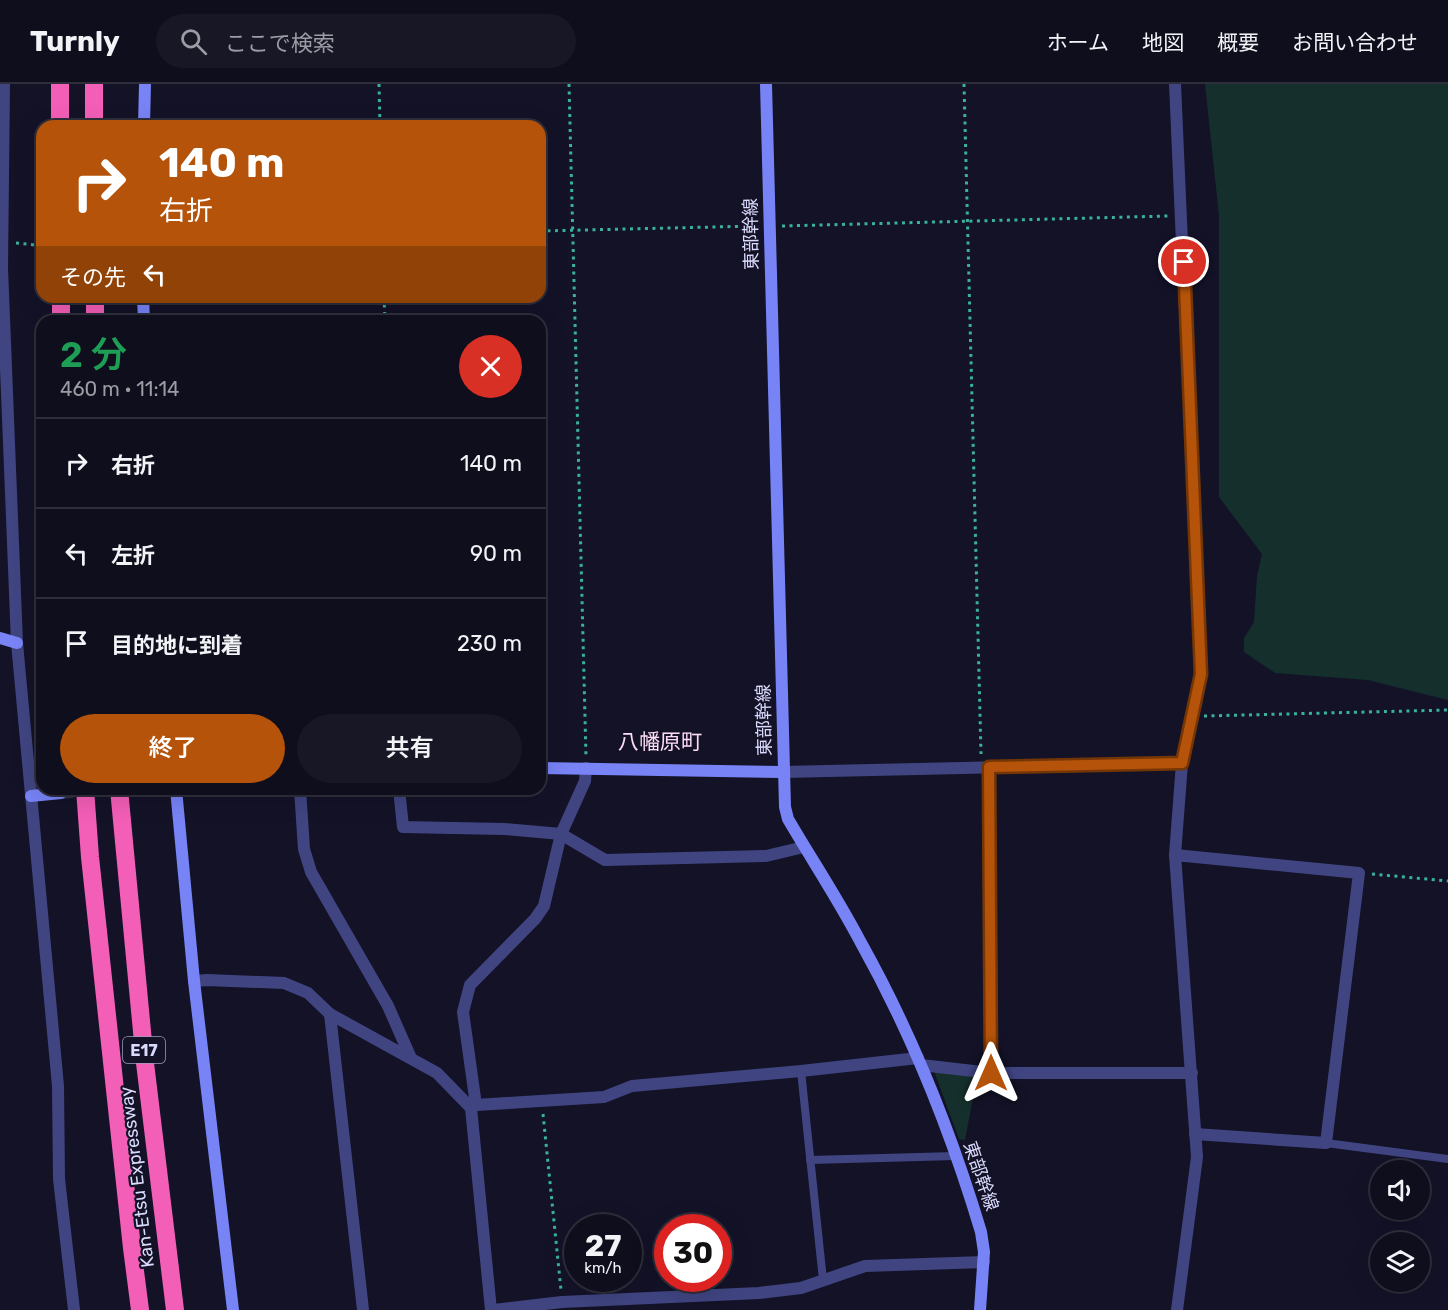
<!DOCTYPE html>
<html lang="ja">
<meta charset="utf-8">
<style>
body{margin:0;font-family:Rubik,"Noto Sans JP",sans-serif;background:#171726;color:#f1f3f6;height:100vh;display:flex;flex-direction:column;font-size:22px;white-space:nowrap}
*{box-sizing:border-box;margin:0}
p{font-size:20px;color:#9b9ca4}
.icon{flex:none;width:33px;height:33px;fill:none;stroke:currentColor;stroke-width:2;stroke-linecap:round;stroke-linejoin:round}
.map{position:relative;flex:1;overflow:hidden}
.side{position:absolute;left:36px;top:231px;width:510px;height:480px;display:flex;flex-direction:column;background:#0e0e1d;border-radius:18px;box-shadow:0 6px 24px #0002,0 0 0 2px #2e2e3b}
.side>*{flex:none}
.guide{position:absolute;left:36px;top:36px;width:510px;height:183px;border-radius:18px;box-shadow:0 6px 24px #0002,0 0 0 2px #2e2e3b;background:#b45309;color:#fff;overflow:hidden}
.controls{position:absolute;left:1370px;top:1076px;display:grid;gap:12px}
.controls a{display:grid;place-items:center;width:60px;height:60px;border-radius:50%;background:#0e0e1d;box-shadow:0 6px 24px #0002,0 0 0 2px #2e2e3b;font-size:30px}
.speed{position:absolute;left:564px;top:1130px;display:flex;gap:12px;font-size:30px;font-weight:700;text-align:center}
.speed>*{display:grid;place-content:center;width:78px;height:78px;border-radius:50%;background:#0e0e1d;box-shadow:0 6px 24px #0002,0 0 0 2px #2e2e3b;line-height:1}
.speed small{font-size:15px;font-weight:400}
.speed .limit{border:9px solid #d22;background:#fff;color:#111}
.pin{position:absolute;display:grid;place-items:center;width:51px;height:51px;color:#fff;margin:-26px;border:3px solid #fff;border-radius:50%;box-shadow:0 2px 6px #0007}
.me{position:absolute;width:66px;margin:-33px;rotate:0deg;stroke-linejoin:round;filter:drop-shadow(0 0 4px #0008)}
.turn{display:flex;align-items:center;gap:21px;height:126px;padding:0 24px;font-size:27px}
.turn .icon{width:78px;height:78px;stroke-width:2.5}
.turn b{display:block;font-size:42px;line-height:51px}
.then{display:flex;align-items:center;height:57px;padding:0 24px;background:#0003;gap:12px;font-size:22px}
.round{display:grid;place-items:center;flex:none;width:63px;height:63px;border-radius:32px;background:#171726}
.headline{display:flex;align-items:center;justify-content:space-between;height:102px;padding:0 24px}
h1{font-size:36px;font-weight:600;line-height:45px;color:#1e9e55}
.button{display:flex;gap:12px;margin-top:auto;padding:12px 24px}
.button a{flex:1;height:69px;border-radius:36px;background:#b45309;color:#fff;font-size:24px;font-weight:600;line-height:69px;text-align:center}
.button a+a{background:#171726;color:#f1f3f6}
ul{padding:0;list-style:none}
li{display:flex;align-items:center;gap:18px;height:90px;padding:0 24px;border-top:2px solid #2e2e3b}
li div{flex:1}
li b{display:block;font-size:22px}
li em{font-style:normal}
header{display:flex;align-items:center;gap:36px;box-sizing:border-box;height:84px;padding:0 30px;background:#0e0e1d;border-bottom:2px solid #2e2e3b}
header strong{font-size:28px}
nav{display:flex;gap:33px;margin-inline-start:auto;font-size:21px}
.search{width:420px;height:54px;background:#171726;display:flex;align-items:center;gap:15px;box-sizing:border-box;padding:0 21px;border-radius:33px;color:#9b9ca4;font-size:22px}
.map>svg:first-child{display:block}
</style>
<header>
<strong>Turnly</strong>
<div class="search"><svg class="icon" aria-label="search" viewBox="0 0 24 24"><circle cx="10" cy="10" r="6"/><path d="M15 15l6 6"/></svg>ここで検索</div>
<nav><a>ホーム</a><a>地図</a><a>概要</a><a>お問い合わせ</a></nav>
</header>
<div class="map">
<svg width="1448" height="1226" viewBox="0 0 1448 1226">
<rect width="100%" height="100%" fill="#131227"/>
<g fill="#15302c">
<path d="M1205,0H1448V616L1368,596L1275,589L1244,568V554L1254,538L1257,492L1262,470L1219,413V132Z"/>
<path d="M934,987L981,992L975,1003L965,1056L959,1055Z"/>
</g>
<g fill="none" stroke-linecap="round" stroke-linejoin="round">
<path stroke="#313047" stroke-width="12" stroke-dasharray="12 6" stroke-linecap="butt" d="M61,709L100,705"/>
<g stroke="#39b19c" stroke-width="3" stroke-dasharray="3 4.5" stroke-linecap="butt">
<path d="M379,0L380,42"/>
<path d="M569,0L586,673"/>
<path d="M964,0L981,670"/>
<path d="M782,142L1168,132"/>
<path d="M540,147L757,142"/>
<path d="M16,159L35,161"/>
<path d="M384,213L385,237"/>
<path d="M1204,632L1448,626"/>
<path d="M1372,790L1448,797"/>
<path d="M543,1030L561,1206"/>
</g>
<g stroke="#404582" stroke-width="8">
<path d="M801,987L823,1196"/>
<path d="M1326,1059L1448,1075"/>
<path d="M810,1076L955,1072"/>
</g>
<g stroke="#404582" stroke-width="12">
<path d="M4,0L2,184L17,559L58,1002L59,1095L74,1226"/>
<path d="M1175,0L1201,590L1182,679L1175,771L1197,1073L1177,1226"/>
<path d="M989,683L991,989"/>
<path d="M783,688L1182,679"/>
<path d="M300,705L304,765L311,788L388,922L410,972"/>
<path d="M399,705L403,743L504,745L561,750L605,776L766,772L804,763"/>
<path d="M1175,771L1359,789L1326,1059L1195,1050"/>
<path d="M194,897L207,896L284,899L308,909L330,930L437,989L471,1024L491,1226"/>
<path d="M330,930L363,1226"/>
<path d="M921,981L991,989H1192"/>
<path d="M476,1021L463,928L470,901L535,835L544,822L561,750L585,697L586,684"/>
<path d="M471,1024L476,1021L604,1013L632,1002L801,987L918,974"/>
<path d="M494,1226L562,1218L759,1209L801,1204L865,1182L984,1178"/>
</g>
<g stroke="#7883f5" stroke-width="12">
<path d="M766,0L785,723L788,735C812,776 838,815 860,857C911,948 951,1048 981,1148L984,1168L980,1226"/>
<path d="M144,42L145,0"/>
<path d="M143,213L144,237"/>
<path d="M0,554L17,559"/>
<path d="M540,684L783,688"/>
<path d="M176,705L194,897L233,1226"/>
<path d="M31,712L61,709"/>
</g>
<g stroke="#f35eb7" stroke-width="18">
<path d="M60,0V42"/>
<path d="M94,42V0"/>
<path d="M61,213V237"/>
<path d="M95,213V237"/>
<path d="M85,705L90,773L132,1164L140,1226"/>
<path d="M119,705L145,979L175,1226"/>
</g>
</g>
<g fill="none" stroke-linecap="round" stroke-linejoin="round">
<defs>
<path id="route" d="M991,989L989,683L1182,679L1201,590L1184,178"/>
</defs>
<use href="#route" stroke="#753606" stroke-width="15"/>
<use href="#route" stroke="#b45309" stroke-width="10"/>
</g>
<g text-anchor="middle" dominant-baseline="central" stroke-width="4.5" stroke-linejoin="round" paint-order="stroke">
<rect fill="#131227" stroke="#9e9ebc" stroke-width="1.5" x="123" y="953" width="42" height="26" rx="4.5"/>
<g font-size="16" font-weight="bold" fill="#dadafc">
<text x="144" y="966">E17</text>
</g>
<g font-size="18" fill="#dadafc" stroke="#131227">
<text transform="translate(751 150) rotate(-91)">東部幹線</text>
<text transform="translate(764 636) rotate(-91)">東部幹線</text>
<text transform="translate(981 1092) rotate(71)">東部幹線</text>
<text transform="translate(137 1093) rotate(-97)">Kan-Etsu Expressway</text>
</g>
<g font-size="21" fill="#fcdcf4" stroke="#131227">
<text x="660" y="657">八幡原町</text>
</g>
</g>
</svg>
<div class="controls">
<a><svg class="icon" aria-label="sound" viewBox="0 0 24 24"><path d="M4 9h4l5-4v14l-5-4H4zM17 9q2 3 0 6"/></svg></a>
<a><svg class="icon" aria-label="layers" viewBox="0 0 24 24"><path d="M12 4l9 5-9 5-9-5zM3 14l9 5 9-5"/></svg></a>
</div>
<div class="speed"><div>27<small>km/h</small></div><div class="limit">30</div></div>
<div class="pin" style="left:1184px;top:178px;background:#d93025"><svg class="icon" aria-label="arrive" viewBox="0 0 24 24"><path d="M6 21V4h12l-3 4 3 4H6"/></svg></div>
<svg class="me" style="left:991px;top:989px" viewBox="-20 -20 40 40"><path d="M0-17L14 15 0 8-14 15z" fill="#b45309" stroke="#fff" stroke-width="4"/></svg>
<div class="guide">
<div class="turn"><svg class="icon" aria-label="right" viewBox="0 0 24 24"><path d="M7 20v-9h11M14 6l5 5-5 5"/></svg><div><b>140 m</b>右折</div></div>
<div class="then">その先<svg class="icon" aria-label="left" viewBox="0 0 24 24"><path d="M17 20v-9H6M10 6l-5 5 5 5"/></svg></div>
</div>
<section class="side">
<div class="headline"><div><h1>2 分</h1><p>460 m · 11:14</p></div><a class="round" style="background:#d93025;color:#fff"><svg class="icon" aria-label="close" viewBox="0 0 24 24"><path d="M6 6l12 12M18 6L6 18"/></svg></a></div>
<ul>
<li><svg class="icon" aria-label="right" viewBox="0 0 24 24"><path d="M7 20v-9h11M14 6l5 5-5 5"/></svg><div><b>右折</b></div><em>140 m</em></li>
<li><svg class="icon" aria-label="left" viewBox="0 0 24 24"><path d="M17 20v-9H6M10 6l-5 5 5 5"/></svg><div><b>左折</b></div><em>90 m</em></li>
<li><svg class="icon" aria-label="arrive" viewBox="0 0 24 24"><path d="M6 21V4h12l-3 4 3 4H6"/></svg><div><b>目的地に到着</b></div><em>230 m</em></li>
</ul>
<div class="button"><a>終了</a><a>共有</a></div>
</section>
</div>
